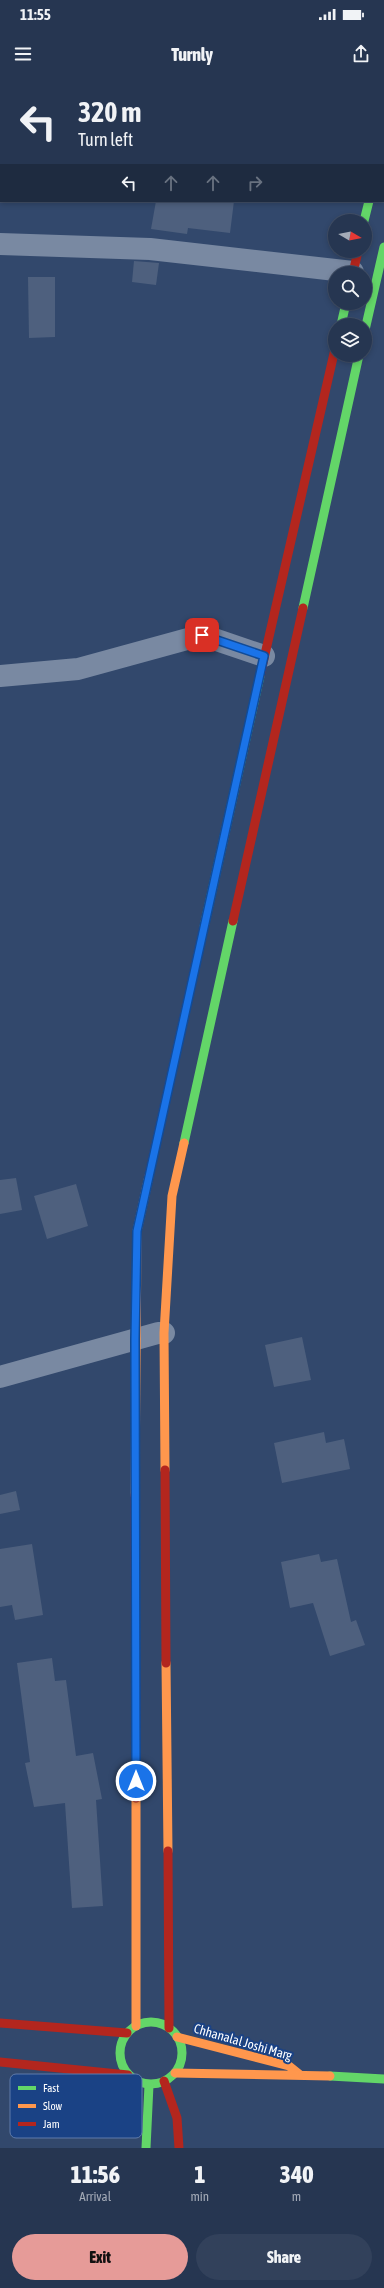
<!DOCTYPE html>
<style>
body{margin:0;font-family:"Asap Condensed",sans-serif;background:#32415b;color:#f1f3f6;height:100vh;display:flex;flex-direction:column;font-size:15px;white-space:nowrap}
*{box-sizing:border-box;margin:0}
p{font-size:13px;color:#a4abb7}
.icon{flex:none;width:22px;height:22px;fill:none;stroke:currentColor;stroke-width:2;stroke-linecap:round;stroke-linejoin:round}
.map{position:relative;height:2068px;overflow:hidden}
.drawer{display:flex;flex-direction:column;background:#263651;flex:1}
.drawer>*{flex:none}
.banner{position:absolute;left:0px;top:0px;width:384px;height:122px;box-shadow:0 2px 6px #0003,0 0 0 1px #425068;background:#263651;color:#f1f3f6;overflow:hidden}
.needle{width:26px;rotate:100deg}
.buttons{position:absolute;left:328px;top:134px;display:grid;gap:8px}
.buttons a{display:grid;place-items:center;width:44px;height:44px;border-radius:50%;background:#263651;box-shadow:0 2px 6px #0003,0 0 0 1px #425068;font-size:20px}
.pin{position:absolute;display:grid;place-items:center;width:34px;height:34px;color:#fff;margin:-17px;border-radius:8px;box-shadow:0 2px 6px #0006}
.me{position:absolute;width:44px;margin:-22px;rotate:0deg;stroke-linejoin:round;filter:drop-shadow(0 0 3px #0008)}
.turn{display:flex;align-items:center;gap:14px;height:84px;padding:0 12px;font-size:18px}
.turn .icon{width:52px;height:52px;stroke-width:2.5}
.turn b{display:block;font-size:28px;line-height:34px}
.lanes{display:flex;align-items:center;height:38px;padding:0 12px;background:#0003;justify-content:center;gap:20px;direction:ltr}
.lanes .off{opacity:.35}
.eta{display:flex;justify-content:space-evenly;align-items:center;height:68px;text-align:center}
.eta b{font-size:24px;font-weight:800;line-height:28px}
.action{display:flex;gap:8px;margin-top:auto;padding:8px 12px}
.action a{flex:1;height:46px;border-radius:24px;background:#e69b98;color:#111;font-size:16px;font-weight:800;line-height:46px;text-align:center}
.action a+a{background:#32415b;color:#f1f3f6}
.status{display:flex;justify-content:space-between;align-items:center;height:28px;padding:0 20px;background:#263651;direction:ltr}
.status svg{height:11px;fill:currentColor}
header{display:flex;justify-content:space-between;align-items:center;height:52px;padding:0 12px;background:#263651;font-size:18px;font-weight:800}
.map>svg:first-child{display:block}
</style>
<div class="status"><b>11:55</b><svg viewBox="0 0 49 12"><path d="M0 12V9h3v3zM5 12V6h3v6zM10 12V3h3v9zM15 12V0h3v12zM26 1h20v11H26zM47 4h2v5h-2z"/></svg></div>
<header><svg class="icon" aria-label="menu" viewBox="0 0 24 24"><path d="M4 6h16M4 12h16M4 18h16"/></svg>Turnly<svg class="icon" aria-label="share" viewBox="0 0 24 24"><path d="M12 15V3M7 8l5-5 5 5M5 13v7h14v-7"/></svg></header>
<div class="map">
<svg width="384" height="2068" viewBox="0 0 384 2068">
<rect width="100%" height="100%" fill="#32486c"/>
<g fill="#4e607e">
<path d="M156,121H234L230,153L188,148L187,154L151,149Z"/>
<path d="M134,181L159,183L156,205L132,202Z"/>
<path d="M28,197H55V257L29,258Z"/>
<path d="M16,1098L22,1130L0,1134V1100Z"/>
<path d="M76,1104L88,1146L47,1159L34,1116Z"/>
<path d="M302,1257L311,1300L274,1307L265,1265Z"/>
<path d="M324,1352L326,1363L344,1359L350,1389L282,1403L274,1363Z"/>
<path d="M16,1411L20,1430L0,1434V1415Z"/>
<path d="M32,1464L43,1535L15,1540L12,1525L0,1527V1469Z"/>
<path d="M319,1474L321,1482L337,1479L351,1542L356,1540L365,1565L330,1576L313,1523L290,1528L281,1482Z"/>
<path d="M52,1578L55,1601L66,1600L76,1676L93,1673L102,1719L96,1720L103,1826L72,1828L65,1723L34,1727L25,1683L30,1682L17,1583Z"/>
</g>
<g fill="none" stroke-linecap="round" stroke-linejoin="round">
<g stroke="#7989a2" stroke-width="22">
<path d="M0,164L150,169L353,192"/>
<path d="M0,596L78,589L202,555L264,576"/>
<path d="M0,1297L158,1253H164"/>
</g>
<g stroke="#63d668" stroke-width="9">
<path d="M364,141L369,121"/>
<path d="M341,245L346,223"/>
<path d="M365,250L384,167"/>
<path d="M303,528L359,275"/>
<path d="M204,847L260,596"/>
<path d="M184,1063L233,841"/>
<circle cx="151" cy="1973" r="31"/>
<path d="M330,1996L384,1999"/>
<path d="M146,2068L149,2005"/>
</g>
<g stroke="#ff974d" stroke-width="9">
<path d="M165,1390L164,1253L172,1116L184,1063"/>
<path d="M135,1415L137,1151L149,1096"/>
<path d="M166,1583L168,1771"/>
<path d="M136,1718V1946"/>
<path d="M177,1957L289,1986L299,1994"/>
<path d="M175,1993L330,1996"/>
</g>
<g stroke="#b3261e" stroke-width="9">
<path d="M383,60L384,56"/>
<path d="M353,193L358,171"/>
<path d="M260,596L335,269"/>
<path d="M233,841L303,528"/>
<path d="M149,1096L204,847"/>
<path d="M165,1390L166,1583"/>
<path d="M135,1415L136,1718"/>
<path d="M168,1771L169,1948"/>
<path d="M0,1943L127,1953"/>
<path d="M0,1982L128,1995"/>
<path d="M164,2001L177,2038L179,2068"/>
</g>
</g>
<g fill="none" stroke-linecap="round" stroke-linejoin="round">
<defs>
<path id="route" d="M136,1701L135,1259L137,1151L264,576L202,555"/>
</defs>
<use href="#route" stroke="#114b97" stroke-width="10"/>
<use href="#route" stroke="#1a73e8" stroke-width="7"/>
</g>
<g text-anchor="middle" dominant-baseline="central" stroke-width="4" stroke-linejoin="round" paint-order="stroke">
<g font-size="13" fill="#fff" stroke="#1a4285">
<text transform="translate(243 1962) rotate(16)">Chhanalal Joshi Marg</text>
</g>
</g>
<rect x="10" y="1994" width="132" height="64" rx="6" fill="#1a4285" stroke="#5f7baa" stroke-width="1"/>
<rect x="18" y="2006" width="18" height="4" fill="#63d668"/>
<rect x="18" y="2024" width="18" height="4" fill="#ff974d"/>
<rect x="18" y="2042" width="18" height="4" fill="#b3261e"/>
<g font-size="11" fill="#fff">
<text x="43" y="2012">Fast</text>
<text x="43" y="2030">Slow</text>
<text x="43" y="2048">Jam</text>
</g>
</svg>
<div class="buttons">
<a><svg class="needle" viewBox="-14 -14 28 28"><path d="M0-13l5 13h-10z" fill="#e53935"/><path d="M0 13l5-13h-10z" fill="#a4abb7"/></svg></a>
<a><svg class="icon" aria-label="search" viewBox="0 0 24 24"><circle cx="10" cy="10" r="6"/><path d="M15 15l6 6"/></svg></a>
<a><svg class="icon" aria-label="layers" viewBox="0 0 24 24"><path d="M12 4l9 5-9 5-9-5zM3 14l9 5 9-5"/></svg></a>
</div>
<div class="pin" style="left:202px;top:555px;background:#d93025"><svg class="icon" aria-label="arrive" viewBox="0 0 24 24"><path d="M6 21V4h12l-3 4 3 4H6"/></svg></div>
<svg class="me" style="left:136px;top:1701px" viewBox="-20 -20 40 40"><circle r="17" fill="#1a73e8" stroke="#fff" stroke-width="3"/><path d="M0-11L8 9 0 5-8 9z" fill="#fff"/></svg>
<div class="banner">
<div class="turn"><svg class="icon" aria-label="left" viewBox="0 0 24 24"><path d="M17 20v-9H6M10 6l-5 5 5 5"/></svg><div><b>320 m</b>Turn left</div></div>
<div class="lanes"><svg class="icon" aria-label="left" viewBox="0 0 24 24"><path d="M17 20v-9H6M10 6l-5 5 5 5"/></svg><svg class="icon off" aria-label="ahead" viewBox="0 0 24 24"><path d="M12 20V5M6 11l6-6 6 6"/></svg><svg class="icon off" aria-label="ahead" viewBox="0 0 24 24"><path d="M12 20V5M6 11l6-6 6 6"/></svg><svg class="icon off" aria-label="right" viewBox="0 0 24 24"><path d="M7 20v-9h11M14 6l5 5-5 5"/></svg></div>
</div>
</div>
<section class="drawer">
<div class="eta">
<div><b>11:56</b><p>Arrival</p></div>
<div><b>1</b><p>min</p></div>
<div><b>340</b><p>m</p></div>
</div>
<div class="action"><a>Exit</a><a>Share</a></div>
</section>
